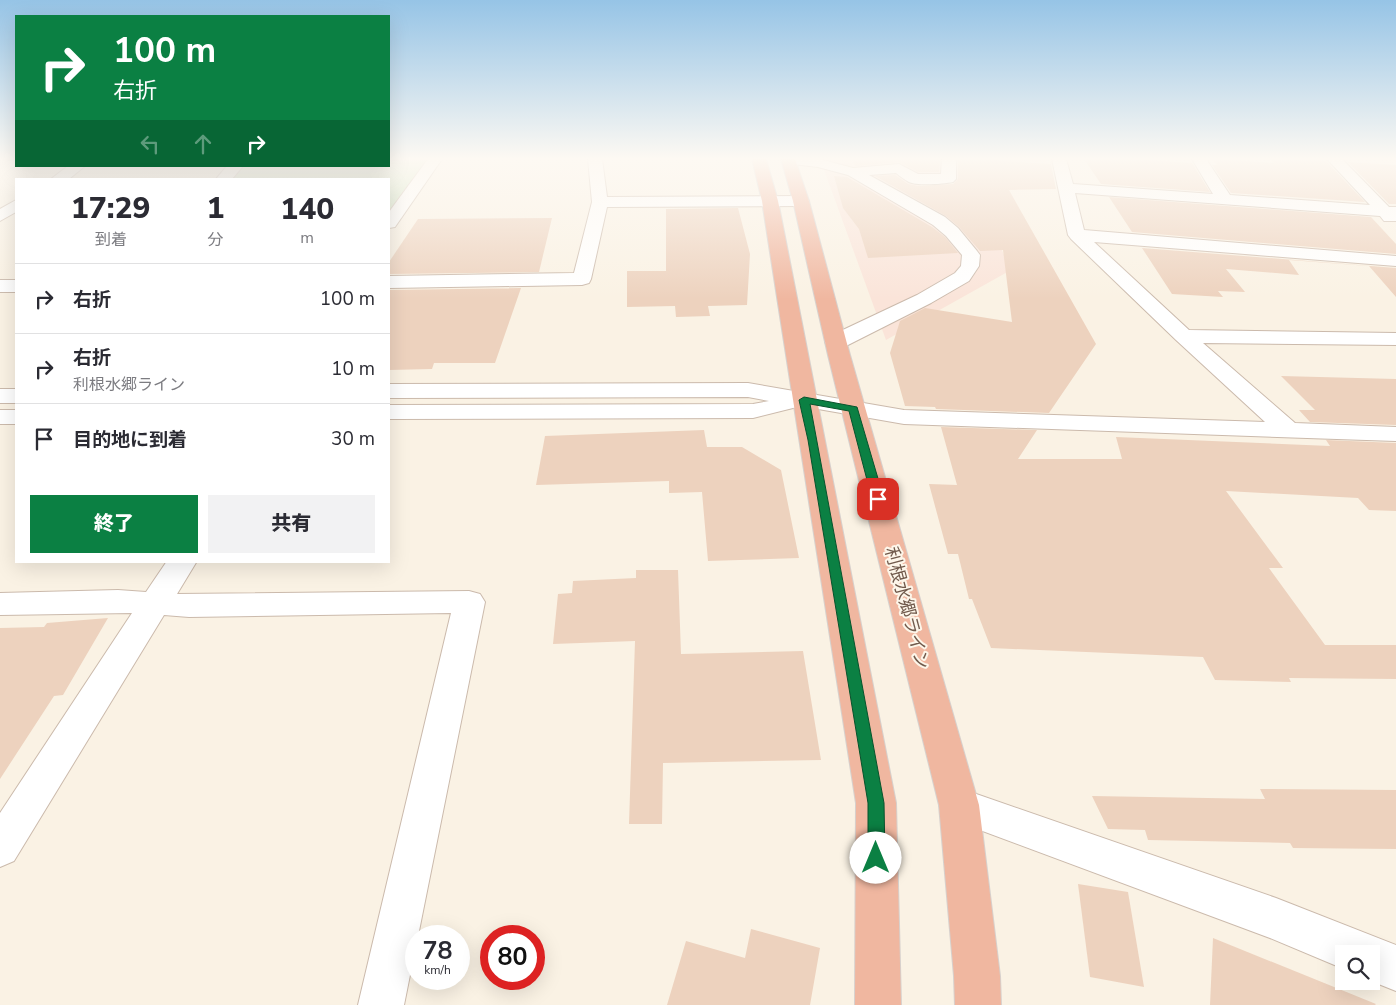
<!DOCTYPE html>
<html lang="ja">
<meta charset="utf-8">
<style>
body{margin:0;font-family:"Nunito Sans","Noto Sans JP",sans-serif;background:#f2f2f3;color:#2b2b33;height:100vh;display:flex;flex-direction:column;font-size:19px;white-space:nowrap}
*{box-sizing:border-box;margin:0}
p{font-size:16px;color:#7c7c81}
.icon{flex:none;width:28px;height:28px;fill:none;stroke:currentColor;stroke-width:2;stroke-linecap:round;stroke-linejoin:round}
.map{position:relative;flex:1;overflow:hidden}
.side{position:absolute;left:15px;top:178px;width:375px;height:385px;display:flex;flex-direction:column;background:#fff;border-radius:0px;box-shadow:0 5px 20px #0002}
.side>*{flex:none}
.banner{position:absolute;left:15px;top:15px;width:375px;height:152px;border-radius:0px;box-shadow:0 5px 20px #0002;background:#0b8043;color:#fff;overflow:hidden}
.controls{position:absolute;left:1335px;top:945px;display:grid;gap:10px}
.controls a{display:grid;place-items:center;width:45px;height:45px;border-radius:0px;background:#fff;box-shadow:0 5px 20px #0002;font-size:25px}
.speed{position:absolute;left:405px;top:925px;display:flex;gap:10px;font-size:25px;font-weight:700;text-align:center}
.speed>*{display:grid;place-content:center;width:65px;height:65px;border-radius:50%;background:#fff;box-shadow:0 5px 20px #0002;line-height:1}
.speed small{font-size:12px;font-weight:400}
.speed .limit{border:8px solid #d22;background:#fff;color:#111}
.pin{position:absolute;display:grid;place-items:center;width:42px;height:42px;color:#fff;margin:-21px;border-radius:10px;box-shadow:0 2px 8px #0006}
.me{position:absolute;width:55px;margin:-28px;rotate:0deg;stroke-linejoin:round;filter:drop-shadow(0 0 4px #0008)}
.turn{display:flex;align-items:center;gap:18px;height:105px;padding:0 15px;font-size:22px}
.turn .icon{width:65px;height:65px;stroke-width:2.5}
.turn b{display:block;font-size:35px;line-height:42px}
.lanes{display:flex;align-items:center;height:48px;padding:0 15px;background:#0003;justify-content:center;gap:25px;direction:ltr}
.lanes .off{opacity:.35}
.eta{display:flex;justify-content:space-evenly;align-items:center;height:85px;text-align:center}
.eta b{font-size:30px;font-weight:800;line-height:35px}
.button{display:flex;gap:10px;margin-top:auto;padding:10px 15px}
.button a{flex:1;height:58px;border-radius:0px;background:#0b8043;color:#fff;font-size:20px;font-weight:800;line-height:58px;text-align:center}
.button a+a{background:#f2f2f3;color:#2b2b33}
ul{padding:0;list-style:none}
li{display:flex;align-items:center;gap:15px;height:70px;padding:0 15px;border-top:1px solid #e1e1e2}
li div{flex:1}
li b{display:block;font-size:19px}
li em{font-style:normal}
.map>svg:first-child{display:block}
</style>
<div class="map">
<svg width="1396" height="1005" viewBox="0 0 1396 1005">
<rect width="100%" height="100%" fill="#faf2e4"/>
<path fill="#fae4d9" d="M817,159H1047L1053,187L912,180L994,233L1011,270L886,340L823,167Z"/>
<path fill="#d1e7c4" d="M389,159H435L396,212H389V179H223L236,166H389Z"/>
<g fill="#edd2be">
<path d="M851,159H940L939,172H918L899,162L856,166Z"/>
<path d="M958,159H999L1000,161L1051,164L1056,189L1009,190L1096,344L1049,413L936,409L935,407L905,406L890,353L900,321L925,308L1012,322L1003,250L980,251L959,227L946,216L875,176L895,175L908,184L918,186L953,184L958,179Z"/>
<path d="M1084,159H1131L1192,163L1210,192L1101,184Z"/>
<path d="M1212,159L1274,163L1270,159L1326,161L1365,202L1231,193L1212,165H1217Z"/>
<path d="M1348,162L1396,165V204H1389Z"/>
<path d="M834,176L847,177L932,227L945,237L958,253L868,258L859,229L843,208Z"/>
<path d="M1109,197L1371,217L1396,244V254L1132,232Z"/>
<path d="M738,208L750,254L747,305L708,306L710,316L676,317L675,306L627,307V271H666V209Z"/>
<path d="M552,218L539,272L389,274V262L418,219Z"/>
<path d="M1142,248L1396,268V297L1369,266L1289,260L1299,275L1226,269L1245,292L1218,291L1223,297L1172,294Z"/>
<path d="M521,288L495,363H434L432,369L389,370V290Z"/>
<path d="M1281,376L1396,379V425L1310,422L1299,410H1315Z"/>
<path d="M941,427L1037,430L1018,459H1122L1116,437L1330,446L1326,440L1396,443V511L1369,510L1358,498L1226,491L1283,568H1269L1325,645H1396V679L1289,678L1291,682L1215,680L1203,657L991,648L972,599H969L958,554H948L929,484L957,485Z"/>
<path d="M704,430L707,447H742L781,470L799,558L708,561L702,492L669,493V481L536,485L545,436Z"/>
<path d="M636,570H678L681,654L803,651L821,760L663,763L662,824H629L635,641L553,644L558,594L572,593L573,581L636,578Z"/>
<path d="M108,618L63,695L54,696L0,779V628L44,627L47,623Z"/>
<path d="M1260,789L1396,790V849L1293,848L1290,843L1148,840L1145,830L1108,829L1092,796L1265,799Z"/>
<path d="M1078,884L1128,892L1144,987L1090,977Z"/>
<path d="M751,929L820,948L810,1005H667L686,941L745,958Z"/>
<path d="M1213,938L1376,1004L1375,1005H1210Z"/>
</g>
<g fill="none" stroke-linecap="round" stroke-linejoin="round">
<defs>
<g id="minor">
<path d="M428,159H442L395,227L389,228V212Z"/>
<path d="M588,159H602L607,197L801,196L807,198L809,201L807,204L801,206L607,207L591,279L589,283L582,285L389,288V276L574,273L592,202Z"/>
<path d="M783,159H819L853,168L899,164L918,174H941L942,159H956V179L953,182C944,184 917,186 909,182C905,180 900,176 896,173L869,175L945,217L958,228L977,251L980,255L979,266L969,281L931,303L844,347L836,348L828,347L825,342L828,337L917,295L955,273L961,266L962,255L946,236L933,225L848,175L818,167L784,163Z"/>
<path d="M1052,159H1066L1073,184L1213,194L1192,159H1206L1230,195L1370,205L1327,159H1342L1389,207H1396V221H1384L1380,216L1075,193L1084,230L1396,256V266L1094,242L1189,330L1396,333V345L1203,343L1295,423L1396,427V441L904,424L801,406L753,418L389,419V405L753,404L769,401L748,397L389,398V384L748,383L904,410L1265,422L1176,340L1071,239L1068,235Z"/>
<path d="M68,166H85L69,179H51Z"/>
<path d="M227,166H243L232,179H216Z"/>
<path d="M16,200V212L0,221V209Z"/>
<rect x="0" y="280" width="16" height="12"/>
<rect x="0" y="389" width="16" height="14"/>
<rect x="0" y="410" width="16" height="14"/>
<path d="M167,561H197L177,594L469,591L480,594L485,602L418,936H416V945L404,1005H358L451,613L189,617L164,615L14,861L0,867V813L132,613L0,615V593L118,590L146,592Z"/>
<path d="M959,788L1276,898L1396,945V991L1371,981V954H1344V969L1270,938L945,817L939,805L945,793Z"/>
</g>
<g id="highway">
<path d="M752,159H766L778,201L896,803L901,1005H855L856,803L762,201Z"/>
<path d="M781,159H795L809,201L850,355L979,805L1000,976L1001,1005H955L954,976L939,805L828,355L793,201Z"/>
</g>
</defs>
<use href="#minor" stroke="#cbbaac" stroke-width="2"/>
<use href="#highway" stroke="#d7d1cd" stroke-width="2"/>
<use href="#minor" fill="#fff" fill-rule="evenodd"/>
<use href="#highway" fill="#f0b7a0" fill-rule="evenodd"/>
</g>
<linearGradient id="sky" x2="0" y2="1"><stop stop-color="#96c4e6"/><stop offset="0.53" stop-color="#fdf9f3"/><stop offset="1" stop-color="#fdf9f3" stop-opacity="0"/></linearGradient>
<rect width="1396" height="299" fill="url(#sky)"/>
<path fill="#0b8043" stroke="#07532c" d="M804,397L857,407L884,499L878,502L872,499L849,411L810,404L884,803L885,858L883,863L876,866L870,863L868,858V803L808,440L799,400Z"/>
<g text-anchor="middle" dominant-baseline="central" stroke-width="4" stroke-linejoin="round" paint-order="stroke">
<g font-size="18" fill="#715a4c" stroke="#fdf6ea">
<text transform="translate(907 608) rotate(75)">利根水郷ライン</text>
</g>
</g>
</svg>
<div class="controls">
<a><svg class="icon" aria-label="search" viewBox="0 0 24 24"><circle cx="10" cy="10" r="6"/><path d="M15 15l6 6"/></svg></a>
</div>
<div class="speed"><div>78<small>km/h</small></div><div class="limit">80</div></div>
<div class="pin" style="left:878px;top:499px;background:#d93025"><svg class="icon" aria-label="arrive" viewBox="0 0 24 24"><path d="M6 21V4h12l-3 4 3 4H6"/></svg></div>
<svg class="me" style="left:876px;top:858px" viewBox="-20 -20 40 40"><circle r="19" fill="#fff"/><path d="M0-13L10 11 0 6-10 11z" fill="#0b8043"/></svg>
<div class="banner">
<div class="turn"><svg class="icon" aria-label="right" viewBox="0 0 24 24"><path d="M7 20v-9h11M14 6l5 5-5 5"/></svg><div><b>100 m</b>右折</div></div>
<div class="lanes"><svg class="icon off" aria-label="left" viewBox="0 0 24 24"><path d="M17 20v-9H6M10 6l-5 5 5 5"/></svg><svg class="icon off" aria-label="ahead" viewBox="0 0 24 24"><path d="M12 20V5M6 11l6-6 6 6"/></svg><svg class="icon" aria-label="right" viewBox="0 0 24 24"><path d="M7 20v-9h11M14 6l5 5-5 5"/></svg></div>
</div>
<section class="side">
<div class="eta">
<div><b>17:29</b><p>到着</p></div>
<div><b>1</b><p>分</p></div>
<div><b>140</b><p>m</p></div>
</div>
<ul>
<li><svg class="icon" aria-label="right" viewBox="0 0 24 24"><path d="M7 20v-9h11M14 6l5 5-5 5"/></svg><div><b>右折</b></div><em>100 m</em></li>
<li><svg class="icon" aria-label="right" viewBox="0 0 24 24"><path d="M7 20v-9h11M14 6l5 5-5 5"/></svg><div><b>右折</b><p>利根水郷ライン</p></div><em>10 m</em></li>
<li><svg class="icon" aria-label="arrive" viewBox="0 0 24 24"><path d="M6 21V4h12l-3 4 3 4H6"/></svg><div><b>目的地に到着</b></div><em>30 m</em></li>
</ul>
<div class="button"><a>終了</a><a>共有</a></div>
</section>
</div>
